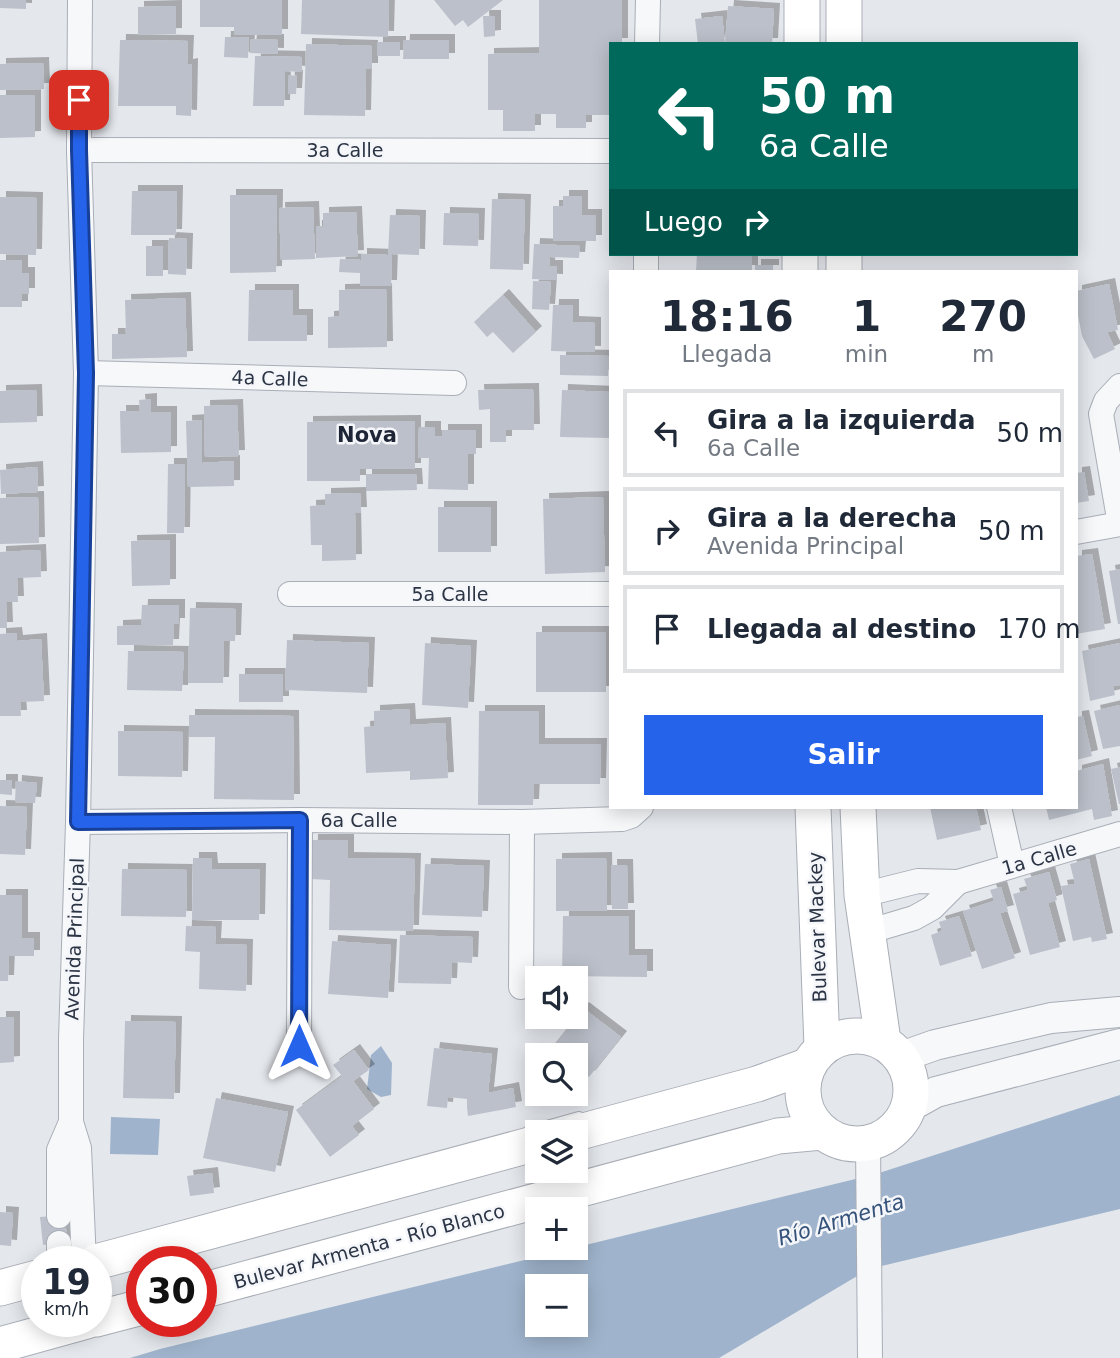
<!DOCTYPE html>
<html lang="es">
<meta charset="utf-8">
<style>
body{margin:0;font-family:"DejaVu Sans",sans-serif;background:#f6f6f7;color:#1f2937;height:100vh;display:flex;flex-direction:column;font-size:26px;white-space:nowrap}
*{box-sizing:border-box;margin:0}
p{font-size:23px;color:#747a83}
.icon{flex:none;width:38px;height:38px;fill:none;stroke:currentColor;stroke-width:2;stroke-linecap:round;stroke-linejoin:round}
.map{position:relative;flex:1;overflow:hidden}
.panel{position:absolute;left:609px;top:270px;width:469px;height:539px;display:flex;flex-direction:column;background:#fff;border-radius:0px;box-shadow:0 4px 18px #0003}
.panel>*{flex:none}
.hud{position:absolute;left:609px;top:42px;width:469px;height:214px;border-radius:0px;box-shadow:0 4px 18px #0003;background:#00695c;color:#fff;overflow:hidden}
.buttons{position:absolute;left:525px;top:966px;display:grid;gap:14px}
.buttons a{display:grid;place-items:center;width:63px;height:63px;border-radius:0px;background:#fff;box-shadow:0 4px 18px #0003;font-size:35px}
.speed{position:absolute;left:21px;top:1246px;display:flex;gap:14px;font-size:35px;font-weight:700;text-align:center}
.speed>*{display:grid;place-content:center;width:91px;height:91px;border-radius:50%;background:#fff;box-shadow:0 4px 18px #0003;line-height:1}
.speed small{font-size:18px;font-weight:400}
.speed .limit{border:10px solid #d22;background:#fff;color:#111}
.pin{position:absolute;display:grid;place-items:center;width:60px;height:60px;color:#fff;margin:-30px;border-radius:14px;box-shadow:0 4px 10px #0006}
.me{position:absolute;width:77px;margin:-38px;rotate:0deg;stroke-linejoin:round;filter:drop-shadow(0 0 5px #0008)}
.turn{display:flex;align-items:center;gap:24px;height:147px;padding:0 35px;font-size:32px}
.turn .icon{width:91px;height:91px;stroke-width:2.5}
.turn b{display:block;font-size:49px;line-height:60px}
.then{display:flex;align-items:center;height:66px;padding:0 35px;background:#0003;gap:14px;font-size:26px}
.eta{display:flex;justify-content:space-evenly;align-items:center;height:119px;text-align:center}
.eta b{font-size:42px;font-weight:600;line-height:49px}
.cta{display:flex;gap:14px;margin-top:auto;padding:14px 35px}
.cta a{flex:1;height:80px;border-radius:0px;background:#2563eb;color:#fff;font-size:28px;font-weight:600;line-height:80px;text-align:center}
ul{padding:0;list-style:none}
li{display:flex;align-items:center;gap:21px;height:88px;margin:0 14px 10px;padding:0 21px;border:4px solid #e0e1e3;border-radius:0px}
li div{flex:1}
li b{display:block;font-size:26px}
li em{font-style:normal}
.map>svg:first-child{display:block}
</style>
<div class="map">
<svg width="1120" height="1358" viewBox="0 0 1120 1358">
<defs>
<filter id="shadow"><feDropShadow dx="6" dy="-6" stdDeviation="0" flood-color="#0004"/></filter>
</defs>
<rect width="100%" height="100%" fill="#e4e7ec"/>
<g fill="#9fb4cc" fill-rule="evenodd">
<path d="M381,1046L392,1063L391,1095L381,1097L367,1089L371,1055Z"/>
<path d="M1120,1095V1209L869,1269L719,1358H130L160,1349L876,1174ZM537,1286H576V1325H537Z"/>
<path d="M111,1117L160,1119L158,1155L110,1154Z"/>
</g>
<g fill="#bbc0ca" filter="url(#shadow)">
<path d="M0,0H26V9L0,8Z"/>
<path d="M200,0H282V35H234V27H200Z"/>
<path d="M302,0H389L388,37L301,34Z"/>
<path d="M434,0H503L468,27L463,20L455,26Z"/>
<path d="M539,0H622V44H611V115H586V128H556V114H535V131H503V110H488V54L539,53Z"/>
<path d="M176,6V34L138,35V7Z"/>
<path d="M728,6L774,9L772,44H725Z"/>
<path d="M483,16H495V36L484,37Z"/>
<path d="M722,16L725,43L698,44L695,19Z"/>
<path d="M225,37H249L248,58L224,57Z"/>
<path d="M251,39L278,40V54L250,53Z"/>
<path d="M120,40L188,41L187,65L192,64L191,116L176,115V106H118Z"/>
<path d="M404,40H449V59H403Z"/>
<rect x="377" y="42" width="23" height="14"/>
<path d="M306,44L372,46V69H366L365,116L304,115Z"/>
<path d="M255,56L302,57V72L285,71L284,106H253Z"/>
<path d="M43,63L44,89L0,90V64Z"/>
<path d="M289,75L297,76L296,94H288Z"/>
<path d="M0,95H35V137L0,138Z"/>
<path d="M132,191H177L176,235H131Z"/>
<path d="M230,195H277L276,272L230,273Z"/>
<path d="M563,196H582V215H596V241H553V206H563Z"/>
<path d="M0,197L37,198L36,255L0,254Z"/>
<path d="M492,199L525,200L523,270L490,269Z"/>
<path d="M313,207L315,259L281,260L279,208Z"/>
<path d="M356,212L358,256L316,258V226H323V213Z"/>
<path d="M444,213L479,214L478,246L443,245Z"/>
<path d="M390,215L420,216L419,255L392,254L391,286H360V273L339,272L340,259L361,260V254L388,255Z"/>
<path d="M169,238L187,239L186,275L168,274Z"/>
<path d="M534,244L580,246L579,258L550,257L549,266H557V280L532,279Z"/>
<rect x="146" y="246" width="17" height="30"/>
<path d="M697,254H752V271H696Z"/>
<path d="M0,260H22V273H29V294H22V307H0Z"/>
<rect x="755" y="265" width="18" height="6"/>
<path d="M533,281L551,282L549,310L532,309Z"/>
<path d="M1109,284L1118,330L1107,332L1115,349L1094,359L1082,336L1076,305V291Z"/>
<path d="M386,289L387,347L328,348V317L339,316V290Z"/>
<path d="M249,290H293V315H307V341H248Z"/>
<path d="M503,295L536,332L513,353L493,332L487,337L474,322Z"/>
<path d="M185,298L187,357L112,359V334H126L125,300Z"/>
<path d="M553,305H573V322L595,323V352L551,351Z"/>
<path d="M560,355L609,356L608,376L560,375Z"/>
<path d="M533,389L534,430H506V442H490V409L479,410L478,390Z"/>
<path d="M36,390L37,422L0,423V391Z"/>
<path d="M562,390L610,392L609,438L560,437Z"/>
<path d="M151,399V412H171V452L121,453L120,411H140L139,400Z"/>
<path d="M237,405L239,456L205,457L204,406Z"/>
<path d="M202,420V463L234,461V486L188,487L186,421Z"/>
<path d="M415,421V469H360V481H307V422Z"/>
<path d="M419,427H435V436H442V430H476V454H468V490L428,489L429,458H418Z"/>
<path d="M168,464H185L184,533H167Z"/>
<path d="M37,467L38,492L1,494L0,470Z"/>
<path d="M1084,472L1089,501L1076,503V473Z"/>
<path d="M366,474H416L417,490L366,491Z"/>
<path d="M360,493L361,513H355L356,560L322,561V545H311L310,506L325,505V494Z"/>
<path d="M38,497L39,543L0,544V498Z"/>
<path d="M603,497L605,572L545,574L543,499Z"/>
<rect x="438" y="507" width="53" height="45"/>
<path d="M170,540V585L132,586L131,541Z"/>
<path d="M40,550L41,577L17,578L18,602H6L7,628H0V552Z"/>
<path d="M1092,554L1105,629L1076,634V556Z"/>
<path d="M1120,569V624H1118L1109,571Z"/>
<path d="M142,605H179V624H174L173,645H117V626L141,625Z"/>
<path d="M190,608L236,609L235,641H224L223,683H188Z"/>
<rect x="536" y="632" width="70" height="60"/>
<path d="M16,633L17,641L41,639L44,701L20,702L21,716H0V634Z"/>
<path d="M287,640L369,643L367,693L285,690Z"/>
<path d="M425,643L471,646L468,708L422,705Z"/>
<path d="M1120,643V685L1113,686L1115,695L1090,701L1082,651Z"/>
<path d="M128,651L184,652L182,691L127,690Z"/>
<rect x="239" y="674" width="44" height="28"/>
<path d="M1120,705V746L1103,749L1094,711Z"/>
<path d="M409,709L410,725L445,723L448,778L410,780V771L366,773L364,727L374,726V711Z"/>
<path d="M479,711H539V744H601L600,784H534L533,805H478Z"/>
<path d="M189,715L293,716L294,800L214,799L215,737H189Z"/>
<path d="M1083,716L1092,756L1076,760V717Z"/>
<path d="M118,731L183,732L182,777L118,776Z"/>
<path d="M1103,764L1112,816L1094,820L1092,809L1049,820L1046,807H1076V771Z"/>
<path d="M1120,767V804H1119L1111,769Z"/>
<path d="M0,780H12V795L0,794Z"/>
<path d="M16,781L37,783L35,803L15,802Z"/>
<path d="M0,806L27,807L25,855L0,854Z"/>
<path d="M930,807H976L981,830L937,840Z"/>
<path d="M312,840H348V858L415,859L413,931L329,930L330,880L311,879Z"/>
<path d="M193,858H211L212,869H260L259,920H192Z"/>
<path d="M606,858L607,911H556V859Z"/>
<path d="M1089,859L1107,939L1092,942L1091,937L1073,941L1061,886L1075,884L1070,864Z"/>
<path d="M425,864L484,866L482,917L422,915Z"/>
<path d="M611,865H627L628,909H612Z"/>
<path d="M122,869L187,870L186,917L121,916Z"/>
<path d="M1049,872L1057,900L1048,903L1060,947L1030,955L1013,894L1028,890L1024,879Z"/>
<path d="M1001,887L1008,911L1000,913L1015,958L982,969L963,911L994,901L990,890Z"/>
<path d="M0,895H22V938H34V956H9L8,981H0Z"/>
<path d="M563,916H629V955H647V977L562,976Z"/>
<path d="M959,916L972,956L940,966L931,935L942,931L939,922Z"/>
<path d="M186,926L216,927L215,944L247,945L246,991L199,989L200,952L185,951Z"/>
<path d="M400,935L473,937L472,963L452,962L451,984L398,983Z"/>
<path d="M332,941L391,945L388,998L328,994Z"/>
<path d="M583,1008L621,1037L589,1077L576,1066V1055H562L552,1047Z"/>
<path d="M0,1017H14V1062L0,1063Z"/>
<path d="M125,1021L176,1022L174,1099L123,1098Z"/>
<path d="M434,1048L492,1054L488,1093L513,1088L516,1107L468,1116L467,1107V1099L448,1097L447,1108L427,1106Z"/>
<path d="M354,1050L369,1070L353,1081L374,1109L352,1126L359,1135L330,1157L296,1110L342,1076L333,1065Z"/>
<path d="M542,1094H565V1095L544,1101Z"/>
<path d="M216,1098L288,1112L275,1172L203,1158Z"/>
<path d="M212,1173L214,1193L190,1196L187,1176Z"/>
<path d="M0,1212L13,1213L11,1246L0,1245Z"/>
<path d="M65,1215L67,1243L43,1245L40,1217Z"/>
</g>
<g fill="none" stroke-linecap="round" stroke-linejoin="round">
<defs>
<path id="service" d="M529,1132L579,1118"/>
<g id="minor">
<path d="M80,0L79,150L86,373L78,822L71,1039V1122L79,1148L84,1262"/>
<path d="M647,44L648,0"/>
<path d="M79,150L611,151"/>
<path d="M646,254V271"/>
<path d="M86,373L454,383"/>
<path d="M1120,386L1106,401L1101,414L1120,524"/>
<path d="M1076,532L1120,524"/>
<path d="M290,594H611"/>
<path d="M999,807L1012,865"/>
<path d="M78,822L300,820L522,822L622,819L631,816L641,807"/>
<path d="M862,895L918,881L958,882L1120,834"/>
<path d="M867,932L914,918L932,908L958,882"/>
<path d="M521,987L522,822"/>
<path d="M299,1046L300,820"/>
<path d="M868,1143L870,1358"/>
<path d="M59,1216V1150L71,1122"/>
<path d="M59,1243V1262"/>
</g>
<g id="tertiary">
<path d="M901,1057L935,1045L1051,1018L1120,1012"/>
<path d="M909,1107L936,1092L1120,1044"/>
</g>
<g id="secondary">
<path d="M802,44V0"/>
<path d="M844,44V0"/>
<path d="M800,271V254"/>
<path d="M844,271V254"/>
<path d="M813,807L822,1047"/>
<path d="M858,807L862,895L883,1041"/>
<circle cx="857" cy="1090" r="54"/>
<path d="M576,1133L757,1084L807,1066"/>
<path d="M96,1262L537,1143"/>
<path d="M0,1288L37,1278"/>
<path d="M201,1291L778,1136L822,1132"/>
<path d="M96,1319L142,1307"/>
<path d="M0,1345L87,1321"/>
</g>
</defs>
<use href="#service" stroke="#a9aeb7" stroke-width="14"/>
<use href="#minor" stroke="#a9aeb7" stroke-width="26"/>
<use href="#tertiary" stroke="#a9aeb7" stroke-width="32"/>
<use href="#secondary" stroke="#a9aeb7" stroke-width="37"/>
<use href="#service" stroke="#f7f8fa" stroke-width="12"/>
<use href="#minor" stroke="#f7f8fa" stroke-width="24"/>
<use href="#tertiary" stroke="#f7f8fa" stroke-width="30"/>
<use href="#secondary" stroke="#fff" stroke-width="35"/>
</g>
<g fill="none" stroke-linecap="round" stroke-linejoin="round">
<defs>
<path id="route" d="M79,100V150L86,373L78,822L300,820L299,1046"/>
</defs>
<use href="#route" stroke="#184099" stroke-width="18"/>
<use href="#route" stroke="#2563eb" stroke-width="12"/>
</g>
<g text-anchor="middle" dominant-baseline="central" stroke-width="5" stroke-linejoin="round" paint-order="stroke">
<g font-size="19" fill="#2b3445" stroke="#f4f6f9">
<text x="345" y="150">3a Calle</text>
<text transform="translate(270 378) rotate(2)">4a Calle</text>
<text x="450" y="594">5a Calle</text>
<text x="359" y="820">6a Calle</text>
<text transform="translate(1039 858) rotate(-16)">1a Calle</text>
<text transform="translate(817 927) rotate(-92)">Bulevar Mackey</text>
<text transform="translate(74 939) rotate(-88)">Avenida Principal</text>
<text transform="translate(369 1246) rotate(-15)">Bulevar Armenta - Río Blanco</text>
</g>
<g font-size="21" font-weight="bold" fill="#1d2536" stroke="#f4f6f9">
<text x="367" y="435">Nova</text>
</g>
<g font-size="21" font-style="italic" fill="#34527a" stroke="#f4f6f9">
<text transform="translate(841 1220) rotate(-17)">Río Armenta</text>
</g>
</g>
</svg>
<div class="buttons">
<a><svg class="icon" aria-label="sound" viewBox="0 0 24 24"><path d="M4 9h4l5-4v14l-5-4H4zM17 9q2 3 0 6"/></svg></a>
<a><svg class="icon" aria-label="search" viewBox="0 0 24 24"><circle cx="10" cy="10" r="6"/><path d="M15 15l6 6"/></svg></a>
<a><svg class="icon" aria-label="layers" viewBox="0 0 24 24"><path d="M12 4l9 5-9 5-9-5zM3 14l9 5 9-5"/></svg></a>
<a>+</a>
<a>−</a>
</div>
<div class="speed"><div>19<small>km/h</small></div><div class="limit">30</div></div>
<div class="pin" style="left:79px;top:100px;background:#d93025"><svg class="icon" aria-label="arrive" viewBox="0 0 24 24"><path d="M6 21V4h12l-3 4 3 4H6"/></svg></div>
<svg class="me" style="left:299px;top:1046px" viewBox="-20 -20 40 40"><path d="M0-17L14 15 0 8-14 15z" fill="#2563eb" stroke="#fff" stroke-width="4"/></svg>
<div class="hud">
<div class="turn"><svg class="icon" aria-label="left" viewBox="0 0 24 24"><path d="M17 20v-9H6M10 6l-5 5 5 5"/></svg><div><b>50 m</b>6a Calle</div></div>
<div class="then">Luego<svg class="icon" aria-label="right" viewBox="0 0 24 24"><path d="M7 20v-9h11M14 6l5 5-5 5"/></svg></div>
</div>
<section class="panel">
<div class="eta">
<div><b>18:16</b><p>Llegada</p></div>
<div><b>1</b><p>min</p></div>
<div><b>270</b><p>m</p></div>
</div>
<ul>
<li><svg class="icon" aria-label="left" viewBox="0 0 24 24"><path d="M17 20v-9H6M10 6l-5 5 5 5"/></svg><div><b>Gira a la izquierda</b><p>6a Calle</p></div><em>50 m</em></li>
<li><svg class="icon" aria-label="right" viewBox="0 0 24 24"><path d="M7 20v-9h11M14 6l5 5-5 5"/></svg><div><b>Gira a la derecha</b><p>Avenida Principal</p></div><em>50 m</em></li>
<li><svg class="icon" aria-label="arrive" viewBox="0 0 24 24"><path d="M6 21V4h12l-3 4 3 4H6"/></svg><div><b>Llegada al destino</b></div><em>170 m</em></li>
</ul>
<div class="cta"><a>Salir</a></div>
</section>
</div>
